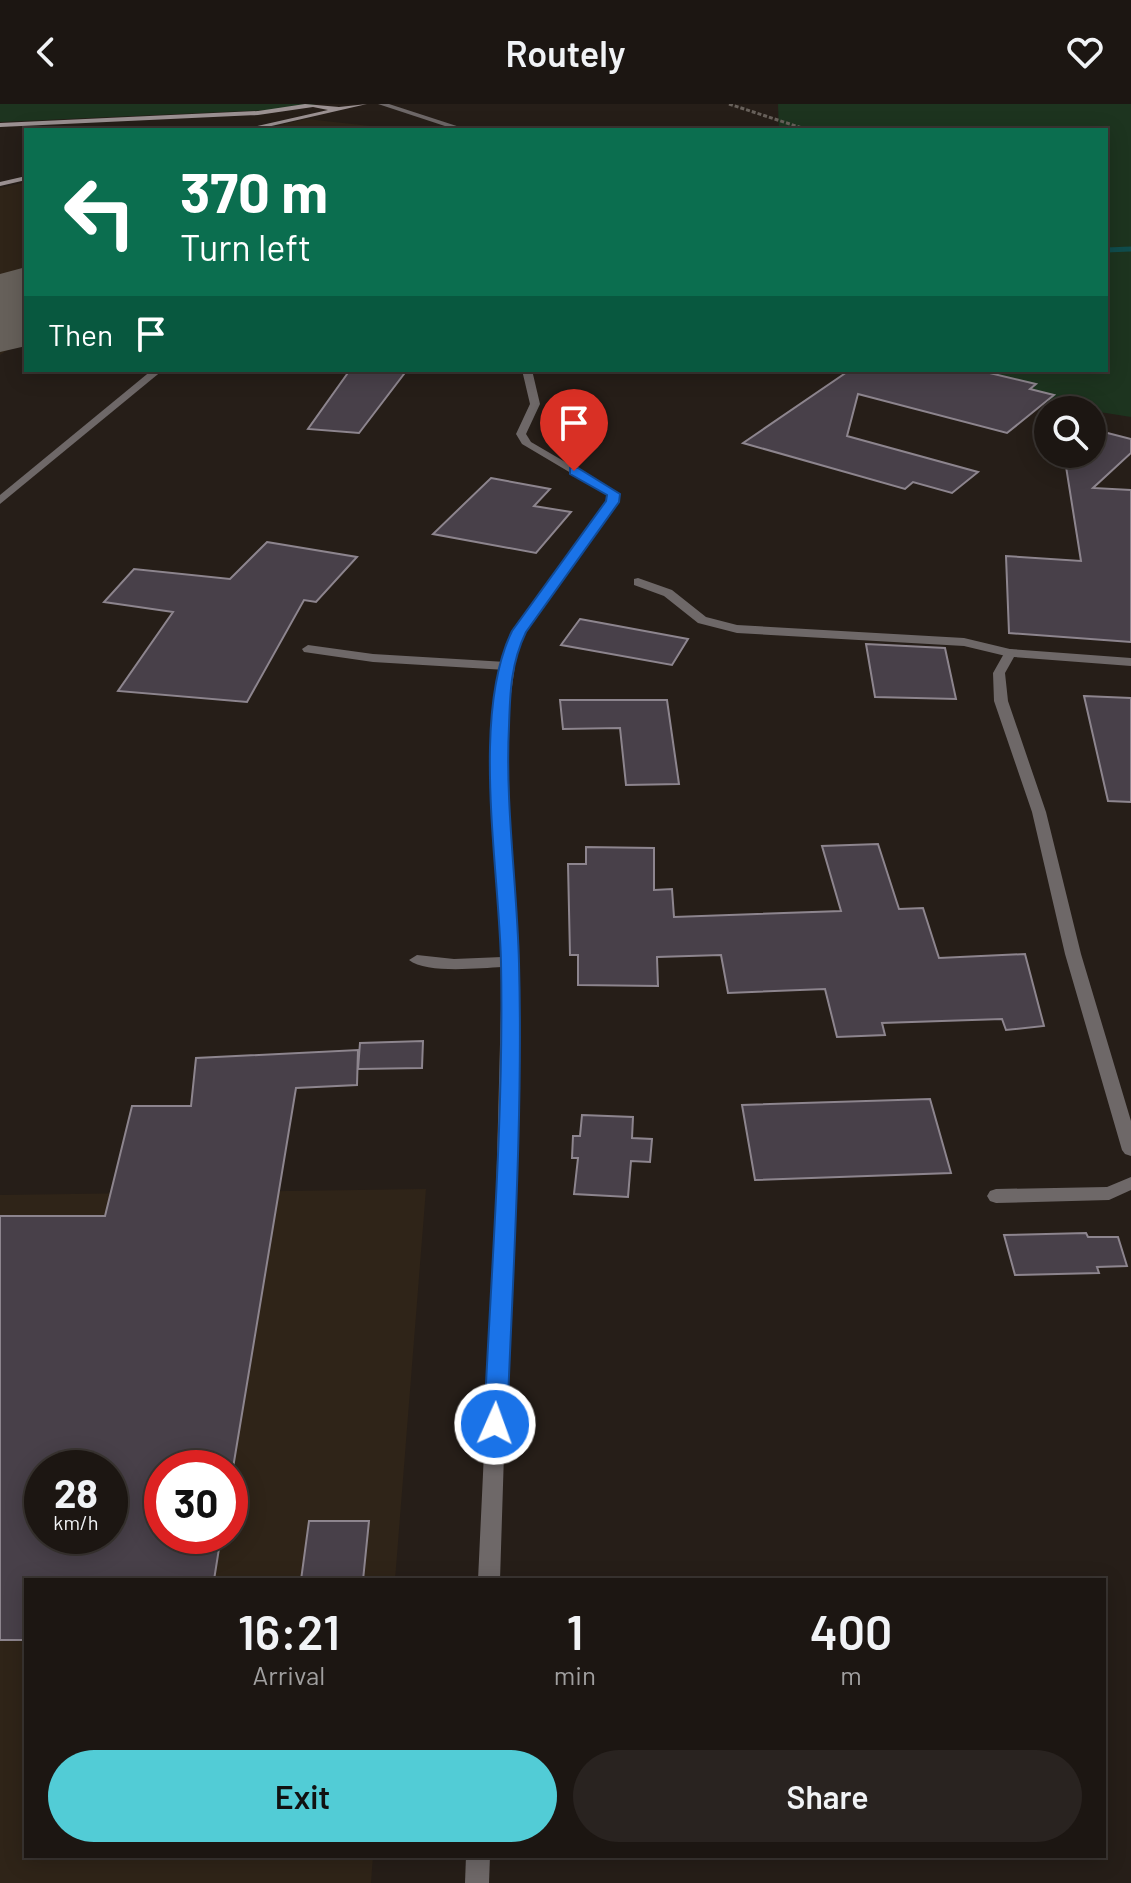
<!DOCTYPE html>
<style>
body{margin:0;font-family:Barlow,sans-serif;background:#292320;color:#f1f3f6;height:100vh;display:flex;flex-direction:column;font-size:30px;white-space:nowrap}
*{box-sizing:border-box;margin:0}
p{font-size:26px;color:#a09f9f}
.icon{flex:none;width:44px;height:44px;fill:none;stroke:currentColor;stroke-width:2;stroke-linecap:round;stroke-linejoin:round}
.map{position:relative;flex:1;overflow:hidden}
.sheet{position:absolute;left:24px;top:1474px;width:1082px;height:280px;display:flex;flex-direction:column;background:#1c1612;border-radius:0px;box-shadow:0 4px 20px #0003,0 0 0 2px #3a3532}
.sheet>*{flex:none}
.banner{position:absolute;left:24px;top:24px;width:1084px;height:244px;border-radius:0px;box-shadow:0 4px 20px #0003,0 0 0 2px #3a3532;background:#0b6e4f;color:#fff;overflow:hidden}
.controls{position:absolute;left:1034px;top:292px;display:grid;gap:16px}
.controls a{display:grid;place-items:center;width:72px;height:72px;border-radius:50%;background:#1c1612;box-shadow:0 4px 20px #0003,0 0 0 2px #3a3532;font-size:40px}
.speed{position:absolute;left:24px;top:1346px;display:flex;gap:16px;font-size:40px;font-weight:700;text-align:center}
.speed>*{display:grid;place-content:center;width:104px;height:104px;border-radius:50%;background:#1c1612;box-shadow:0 4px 20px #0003,0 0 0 2px #3a3532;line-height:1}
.speed small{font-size:20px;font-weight:400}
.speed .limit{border:12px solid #d22;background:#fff;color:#111}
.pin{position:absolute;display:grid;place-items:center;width:68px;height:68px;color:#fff;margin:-82px -34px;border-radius:50% 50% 50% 0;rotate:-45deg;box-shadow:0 0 8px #0007}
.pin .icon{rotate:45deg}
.me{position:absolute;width:88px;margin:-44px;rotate:2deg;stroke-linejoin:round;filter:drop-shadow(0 0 6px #0008)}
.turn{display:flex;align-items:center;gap:28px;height:168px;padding:0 24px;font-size:36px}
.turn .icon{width:104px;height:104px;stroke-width:2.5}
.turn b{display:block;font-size:56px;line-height:68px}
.then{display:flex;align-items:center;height:76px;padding:0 24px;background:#0003;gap:16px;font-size:30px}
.eta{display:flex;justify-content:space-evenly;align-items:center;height:136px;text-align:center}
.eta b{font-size:48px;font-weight:600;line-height:56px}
.primary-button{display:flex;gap:16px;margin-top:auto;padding:16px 24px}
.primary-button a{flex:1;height:92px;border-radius:48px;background:#52ccd6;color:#111;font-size:32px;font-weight:600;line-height:92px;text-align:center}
.primary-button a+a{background:#292320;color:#f1f3f6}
header{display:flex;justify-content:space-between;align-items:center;height:104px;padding:0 24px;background:#1c1612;font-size:36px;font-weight:600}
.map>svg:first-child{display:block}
</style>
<header><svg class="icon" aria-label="back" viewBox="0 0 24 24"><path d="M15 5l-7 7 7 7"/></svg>Routely<svg class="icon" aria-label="heart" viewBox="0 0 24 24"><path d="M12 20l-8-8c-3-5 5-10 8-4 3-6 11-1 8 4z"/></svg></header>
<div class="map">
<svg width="1131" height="1779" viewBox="0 0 1131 1779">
<rect width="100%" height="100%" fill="#261e18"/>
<g fill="#2f2418" fill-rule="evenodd">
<path d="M307,15L370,22L362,26H258Z"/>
<path d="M26,78V234L0,251V84Z"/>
<path d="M426,1085L395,1476H26V1752H373L371,1779H0V1091ZM42,1364H110V1432H42ZM162,1364H230V1432H162Z"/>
</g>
<g fill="#1d341f">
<path d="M0,0H316L291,5L0,18Z"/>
<path d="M778,0H1131V313L833,266H1106V26H779Z"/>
</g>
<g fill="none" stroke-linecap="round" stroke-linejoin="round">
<path stroke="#104d4d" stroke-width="5" d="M1106,146L1131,145"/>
<path fill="#66605a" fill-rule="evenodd" d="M26,163V242L0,248V170Z"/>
</g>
<g fill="#484049" stroke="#8d858e" stroke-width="2" fill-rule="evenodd">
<path d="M350,266H407L359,329L308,325Z"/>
<path d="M850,266H977L1036,280L1030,285L1054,291L1007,329L858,290L847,332L978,368L952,389L913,378L905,385L743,339Z"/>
<path d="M1092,325L1131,335V349L1093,384L1131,386V538L1009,529L1006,452L1081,457L1064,350H1092Z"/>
<path d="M491,374L550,385L534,402L571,408L536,449L433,430Z"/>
<path d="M267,438L357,453L316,498L304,496L247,598L118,587L173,508L104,498L134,465L230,475Z"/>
<path d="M580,515L688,535L672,561L561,541Z"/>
<path d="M866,540L945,544L956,595L875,593Z"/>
<path d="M1084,592L1131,594V698L1108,697Z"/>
<path d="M560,596H667L679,680L626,681L620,624L563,625Z"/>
<path d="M878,740L899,805L923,804L939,854L1025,850L1044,922L1006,926L1002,915L882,919L885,931L837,933L825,885L728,889L721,851L657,853L658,882L578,881V851H570L568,760H586V743L654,744V786L672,785L674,813L841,807L822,742Z"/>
<path d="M423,937L422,964L358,965L360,939Z"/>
<path d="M358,946L357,981L296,984L233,1364H162V1432H221L214,1476H26V1536H0V1112H105L132,1002H191L196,954ZM42,1364H110V1432H42Z"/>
<path d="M930,995L951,1069L755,1076L742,1001Z"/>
<path d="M582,1011L633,1013L632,1034L652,1035L650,1058L631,1057L628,1093L574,1090L578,1054H572L573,1032H580Z"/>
<path d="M1086,1129L1088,1133H1118L1127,1162L1097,1163L1099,1169L1015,1171L1004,1131Z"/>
<path d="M309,1417H369L363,1476H301Z"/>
</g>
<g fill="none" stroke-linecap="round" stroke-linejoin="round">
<path stroke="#68615b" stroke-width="3" stroke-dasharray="4 2" stroke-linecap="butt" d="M729,0L808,26"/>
<g fill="#6e6868" fill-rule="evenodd">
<path d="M638,474L672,486L706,513L737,521L964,534L1014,546L1016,549L1010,553L964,542L737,529L698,519L664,492L634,481V475Z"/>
<path d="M308,541L373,550L506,558L512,562L506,566L373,558L304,548L302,545Z"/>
<path d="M1131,1073V1086L1109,1096L996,1099L990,1097L987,1092L990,1087L996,1085L1107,1083Z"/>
</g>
<g fill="#6e6868" fill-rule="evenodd">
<path d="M378,0H389L469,26H457Z"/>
<path d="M152,266H163L0,400V391Z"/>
<path d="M522,266H532L540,300L526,330L531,338L620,390L618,398L525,527L516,554L510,597L507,664L517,830V940L500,1476H478L496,1094L502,863C480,864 426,870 409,856L417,851L454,855L502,853L493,664L496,597L503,554L513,527L606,398L608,391L522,340L516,330L530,300Z"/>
<path d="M1010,545L1131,554V562L1014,553L1005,569L1008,597L1046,708L1081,850L1131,1017V1052L1125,1050L1122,1046L1065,850L1032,708L994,597L993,569L1006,546Z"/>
<path d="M466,1752H490L489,1779H465Z"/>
</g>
<g fill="#9b9192" fill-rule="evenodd">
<path d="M305,0L339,3L367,0L254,26H240L328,6L313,3L258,11L0,23V19L258,7Z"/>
<path d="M26,72V76L0,82V78Z"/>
</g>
</g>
<path fill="#1a73e8" stroke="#114b97" stroke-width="2" d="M570,364H578L620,390L619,398L526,528C511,559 510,588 509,622C505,701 517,779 519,859C523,1012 513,1167 507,1320L503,1327L495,1330L487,1327L484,1320C491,1167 504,1012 501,858C499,764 471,611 512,527L606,397L607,391L570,370Z"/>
</svg>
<div class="controls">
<a><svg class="icon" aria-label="search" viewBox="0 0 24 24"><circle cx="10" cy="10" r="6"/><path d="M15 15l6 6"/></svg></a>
</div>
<div class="speed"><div>28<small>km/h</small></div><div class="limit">30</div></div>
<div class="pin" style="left:574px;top:367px;background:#d93025"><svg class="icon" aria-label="arrive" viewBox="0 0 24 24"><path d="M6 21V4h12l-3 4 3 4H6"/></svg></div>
<svg class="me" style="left:495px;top:1320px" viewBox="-20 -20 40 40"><circle r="17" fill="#1a73e8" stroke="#fff" stroke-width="3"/><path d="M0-11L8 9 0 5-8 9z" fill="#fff"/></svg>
<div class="banner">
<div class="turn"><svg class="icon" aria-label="left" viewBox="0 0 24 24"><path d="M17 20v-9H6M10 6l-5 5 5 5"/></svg><div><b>370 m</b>Turn left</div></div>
<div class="then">Then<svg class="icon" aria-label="arrive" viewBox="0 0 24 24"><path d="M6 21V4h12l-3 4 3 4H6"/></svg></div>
</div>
<section class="sheet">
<div class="eta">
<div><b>16:21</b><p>Arrival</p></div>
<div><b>1</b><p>min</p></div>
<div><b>400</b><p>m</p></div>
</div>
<div class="primary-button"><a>Exit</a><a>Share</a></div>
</section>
</div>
